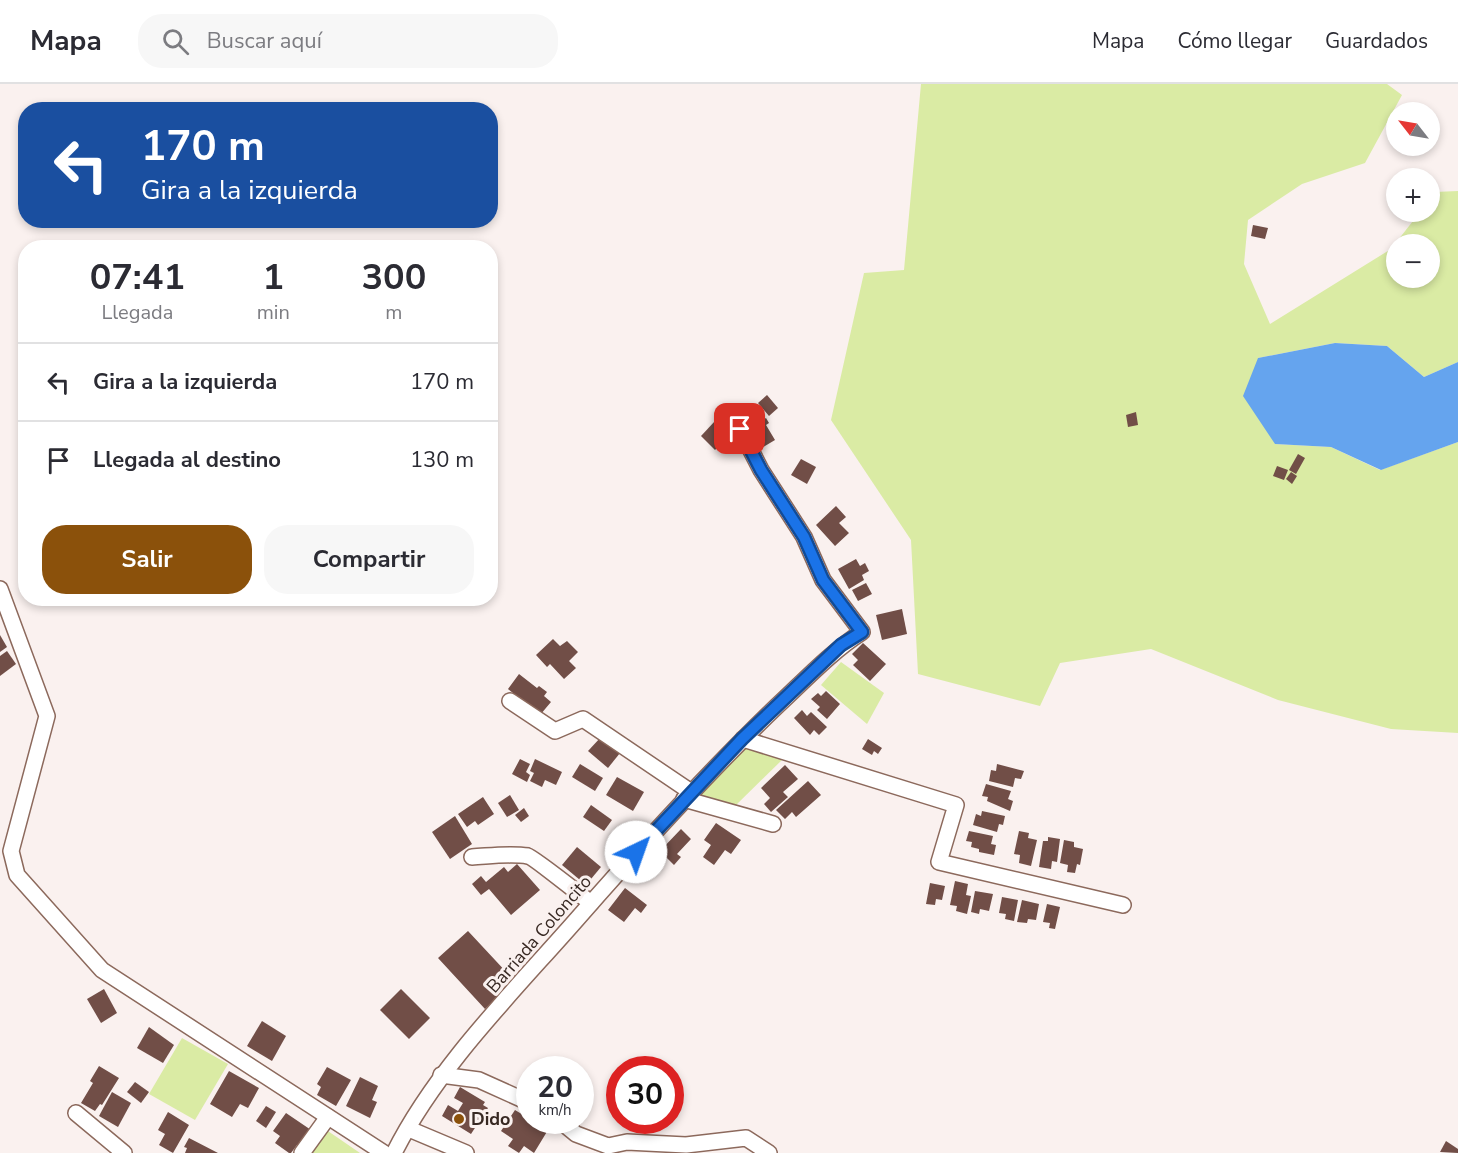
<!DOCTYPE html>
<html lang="es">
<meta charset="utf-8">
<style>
body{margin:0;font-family:"Nunito Sans",sans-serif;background:#f7f7f7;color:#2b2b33;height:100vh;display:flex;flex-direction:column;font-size:22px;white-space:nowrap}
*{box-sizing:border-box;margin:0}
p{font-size:20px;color:#7c7c81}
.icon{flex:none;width:33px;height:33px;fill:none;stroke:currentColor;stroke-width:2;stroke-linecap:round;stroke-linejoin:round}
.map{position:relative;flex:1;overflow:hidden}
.drawer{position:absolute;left:18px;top:156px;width:480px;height:366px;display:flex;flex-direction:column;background:#fff;border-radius:24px;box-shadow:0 3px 9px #0003}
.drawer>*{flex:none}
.top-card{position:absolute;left:18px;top:18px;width:480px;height:126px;border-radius:24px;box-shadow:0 3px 9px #0003;background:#1a4fa0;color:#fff;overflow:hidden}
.needle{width:39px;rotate:301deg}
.controls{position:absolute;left:1386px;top:18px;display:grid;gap:12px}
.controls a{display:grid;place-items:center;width:54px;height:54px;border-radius:50%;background:#fff;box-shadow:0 3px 9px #0003;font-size:30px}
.speed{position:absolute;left:516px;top:972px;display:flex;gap:12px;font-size:30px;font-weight:700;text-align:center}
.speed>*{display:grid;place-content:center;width:78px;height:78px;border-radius:50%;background:#fff;box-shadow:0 3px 9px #0003;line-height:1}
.speed small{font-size:15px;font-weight:400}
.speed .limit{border:9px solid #d22;background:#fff;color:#111}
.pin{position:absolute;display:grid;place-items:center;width:51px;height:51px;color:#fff;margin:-26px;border-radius:12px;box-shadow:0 3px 9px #0006}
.me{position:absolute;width:66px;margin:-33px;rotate:42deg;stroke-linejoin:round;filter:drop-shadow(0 0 4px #0008)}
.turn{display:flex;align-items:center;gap:21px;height:126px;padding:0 24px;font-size:27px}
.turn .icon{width:78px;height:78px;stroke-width:2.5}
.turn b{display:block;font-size:42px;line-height:51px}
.eta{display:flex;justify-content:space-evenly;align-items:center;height:102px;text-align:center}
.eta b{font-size:36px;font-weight:700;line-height:42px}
.primary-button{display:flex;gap:12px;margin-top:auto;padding:12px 24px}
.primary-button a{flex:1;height:69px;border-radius:24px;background:#8b510b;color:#fff;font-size:24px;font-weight:700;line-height:69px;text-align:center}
.primary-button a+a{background:#f7f7f7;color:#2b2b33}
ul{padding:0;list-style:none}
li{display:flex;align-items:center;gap:18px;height:78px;padding:0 24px;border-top:2px solid #e1e1e2}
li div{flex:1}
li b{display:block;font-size:22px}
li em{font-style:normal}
header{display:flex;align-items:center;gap:36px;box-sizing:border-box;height:84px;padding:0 30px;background:#fff;border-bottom:2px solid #e1e1e2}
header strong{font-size:28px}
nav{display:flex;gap:33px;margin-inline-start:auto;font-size:21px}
.search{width:420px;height:54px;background:#f7f7f7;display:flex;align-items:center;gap:15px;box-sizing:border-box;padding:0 21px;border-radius:24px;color:#7c7c81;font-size:22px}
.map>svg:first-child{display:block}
</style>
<header>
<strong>Mapa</strong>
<div class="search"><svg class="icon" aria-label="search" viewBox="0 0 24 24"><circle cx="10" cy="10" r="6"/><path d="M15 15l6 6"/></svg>Buscar aquí</div>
<nav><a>Mapa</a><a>Cómo llegar</a><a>Guardados</a></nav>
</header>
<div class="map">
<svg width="1458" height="1069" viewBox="0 0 1458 1069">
<rect width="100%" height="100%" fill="#faf1ef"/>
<g fill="#daeba4" fill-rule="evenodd">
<path d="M921,0H1387L1402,11L1365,79L1302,100L1248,136L1244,180L1270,240L1391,165L1420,128H1430V115L1435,108L1458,107V278L1424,293L1387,262L1335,259L1258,274L1275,360L1331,363L1380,386L1458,358V649L1391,645L1278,616L1151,565L1060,579L1040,622L918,590L911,456L831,336L864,189L904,186ZM1396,160H1430V194H1396Z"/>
<path d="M841,578L884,609L867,640L821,601Z"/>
<path d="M745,660L784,674L733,724L693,712Z"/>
<path d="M182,954L228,980L195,1036L149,1010Z"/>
<path d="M322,1043L360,1069H305Z"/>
</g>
<path fill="#65a4ee" d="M1335,259L1387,262L1424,293L1458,278V358L1381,386L1331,363L1275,360L1243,312L1258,274Z"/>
<g fill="#714e47">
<path d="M1253,141L1268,144L1265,155L1251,152Z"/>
<path d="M767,311L778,324L769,332L758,319Z"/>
<path d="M1136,328L1138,341L1128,343L1126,331Z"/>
<path d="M766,334L769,339L766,341L775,356L760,365L748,344Z"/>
<path d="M715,337L729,351L715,366L701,352Z"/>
<path d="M1298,370L1305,374L1296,390L1289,386Z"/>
<path d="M801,375L816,383L807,400L791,391Z"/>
<path d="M1277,382L1288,386L1284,396L1273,392Z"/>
<path d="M1291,388L1297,392L1292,400L1286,395Z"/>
<path d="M836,422L846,433L839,439L849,449L835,462L816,441Z"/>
<path d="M856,475L860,482L865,479L869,487L862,491L864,496L849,505L838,485Z"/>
<path d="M866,499L872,510L858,517L852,506Z"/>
<path d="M902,525L907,550L882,556L876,531Z"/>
<path d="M0,551L7,563L0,568Z"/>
<path d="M553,555L560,562L567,557L578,568L569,577L576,584L564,595L550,580L547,583L536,571Z"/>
<path d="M863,559L886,580L870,597L853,581L858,576L852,570Z"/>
<path d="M7,567L16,580L0,592V572Z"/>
<path d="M519,590L537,604L539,602L547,608L544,612L551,618L540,631L508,605Z"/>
<path d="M826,607L840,620L827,635L817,626L820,623L811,615L818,609L821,612Z"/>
<path d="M802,626L807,632L811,628L827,643L819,651L814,646L810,651L794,634Z"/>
<path d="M601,653L620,669L608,684L588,667Z"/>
<path d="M868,655L882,664L878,670L874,667L872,671L862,665Z"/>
<path d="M520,675L530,680L526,688L530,691L527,698L512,690Z"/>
<path d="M535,675L562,688L556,701L545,696L542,703L530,697L534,689L530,687Z"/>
<path d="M580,680L603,694L595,707L572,693Z"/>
<path d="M997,680L1024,687L1021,695L1015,694L1013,703L989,697L991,686L996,687Z"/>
<path d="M785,681L798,695L783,708L788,713L771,728L764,720L770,714L761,704Z"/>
<path d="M617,693L644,708L633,727L606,711Z"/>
<path d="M808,697L821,711L796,733L792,728L785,735L776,726Z"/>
<path d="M986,700L1011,707L1008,715L1013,717L1010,727L987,717L988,713L982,712Z"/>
<path d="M510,711L519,726L507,733L498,719Z"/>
<path d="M483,713L494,730L478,741L475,737L467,743L458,730Z"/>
<path d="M591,721L612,736L604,747L583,733Z"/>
<path d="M524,724L529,732L521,738L515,731Z"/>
<path d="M982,727L1005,732L1003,741L999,740L997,748L973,741L976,730L981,732Z"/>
<path d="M455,732L472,760L450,775L432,748Z"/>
<path d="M716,739L741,756L731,770L725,766L714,781L703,773L711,761L704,756Z"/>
<path d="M681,745L691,755L677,770L681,773L674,781L660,767Z"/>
<path d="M969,747L993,752L991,760L996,761L994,771L979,768V765L971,763L972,758L966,757Z"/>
<path d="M1019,747L1029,749L1028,754L1037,756L1031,782L1019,779L1020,771L1014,770Z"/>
<path d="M1048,753L1060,755L1057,778L1052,777L1051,785L1039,783L1043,757H1048Z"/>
<path d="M1064,756L1074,758V763L1083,765L1080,781L1077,780L1075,789L1067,788L1068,781L1060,779Z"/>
<path d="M577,763L601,783L586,801L562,781Z"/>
<path d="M517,780L540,806L511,831L489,805L481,811L472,800L481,792L486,798L504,783L508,788Z"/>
<path d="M955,797L968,800L966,811L971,812L967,830L956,827L957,822L950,821Z"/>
<path d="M930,799L945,802L942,816L936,815L935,821L926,820Z"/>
<path d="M625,804L647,821L641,829L635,824L624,838L608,826Z"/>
<path d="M975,807L993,810L989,827L980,825L979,830L971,828Z"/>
<path d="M1002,813L1018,816L1014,837L1005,835L1006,830L999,829Z"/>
<path d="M1022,816L1039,820L1036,836L1028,835L1027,839L1017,838Z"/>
<path d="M1047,820L1060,823L1055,845L1049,844L1050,839L1043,838Z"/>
<path d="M468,847L509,891L492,906L498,913L485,925L438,874Z"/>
<path d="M104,905L117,929L101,939L87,915Z"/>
<path d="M401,905L430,934L409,955L380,926Z"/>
<path d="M262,937L286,952L272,977L247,962Z"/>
<path d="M149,943L174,961L163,979L137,964Z"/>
<path d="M99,982L119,994L102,1021L100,1020L95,1027L81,1019L93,999L90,997Z"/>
<path d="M327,983L351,996L336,1022L317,1011L321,1003L317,1000Z"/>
<path d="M229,987L259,1004L248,1024L240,1020L232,1033L210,1020Z"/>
<path d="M360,993L378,1002L372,1016L377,1018L370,1034L346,1022Z"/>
<path d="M135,998L149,1008L141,1019L127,1008Z"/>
<path d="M460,1003L485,1018L483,1021L488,1024L471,1050L442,1032L448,1021L458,1027L463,1019L454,1014Z"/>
<path d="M112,1008L131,1019L118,1043L99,1032Z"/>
<path d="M266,1022L276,1028L266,1044L256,1037Z"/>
<path d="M515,1026L548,1046L534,1069L524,1062L519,1069L508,1062L513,1055L501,1047Z"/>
<path d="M168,1028L189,1041L173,1069L159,1061L165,1050L158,1046Z"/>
<path d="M286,1029L314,1048L304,1066L297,1061L291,1069H289L275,1059L280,1052L273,1047Z"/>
<path d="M189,1054L218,1069H185L187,1064L184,1063Z"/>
<path d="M1446,1057L1458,1065V1069L1440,1068Z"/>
</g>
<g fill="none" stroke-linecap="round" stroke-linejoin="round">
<defs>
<g id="minor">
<path d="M0,505L47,632L11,767L17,791L102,886L384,1069"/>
<path d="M510,617L555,647L583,635L691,708"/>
<path d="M743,655L956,721L939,778L1123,821"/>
<path d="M684,715L773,740"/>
<path d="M472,773C490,772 510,769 528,772C533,773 583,813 591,819"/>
<path d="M441,991L479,996L530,1019"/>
<path d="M76,1029L124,1069"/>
<path d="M559,1036L576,1050L608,1062L627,1058L686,1061L746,1054L769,1069"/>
<path d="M409,1045L466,1069"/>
<path d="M302,1069L328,1033"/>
<path d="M394,1069C437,983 515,906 578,834C642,761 707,689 777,622C805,596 831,568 862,548L823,496L804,453L761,386L740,345"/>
</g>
</defs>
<use href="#minor" stroke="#8c695c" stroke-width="18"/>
<use href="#minor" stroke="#fff" stroke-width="15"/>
</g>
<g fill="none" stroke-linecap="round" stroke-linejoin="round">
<defs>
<path id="route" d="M636,768L742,655L841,561L862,548L823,496L804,453L761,386L740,345"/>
</defs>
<use href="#route" stroke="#114b97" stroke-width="15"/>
<use href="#route" stroke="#1a73e8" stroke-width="10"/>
</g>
<circle fill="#8b510b" stroke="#faf1ef" stroke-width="2" cx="459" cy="1035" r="6"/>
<g text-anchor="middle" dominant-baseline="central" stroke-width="6" stroke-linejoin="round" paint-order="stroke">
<g font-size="18" fill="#372822" stroke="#faf1ef">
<text transform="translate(539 850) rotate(-49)">Barriada Coloncito</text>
</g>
<g font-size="18" font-weight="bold" fill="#372822" stroke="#faf1ef" text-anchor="start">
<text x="471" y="1035">Dido</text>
</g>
</g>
</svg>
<div class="controls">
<a><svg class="needle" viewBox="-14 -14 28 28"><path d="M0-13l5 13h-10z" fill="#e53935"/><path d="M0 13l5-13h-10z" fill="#7c7c81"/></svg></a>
<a>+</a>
<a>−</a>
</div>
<div class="speed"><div>20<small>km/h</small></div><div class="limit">30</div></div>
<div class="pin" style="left:740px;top:345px;background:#d93025"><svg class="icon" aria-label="arrive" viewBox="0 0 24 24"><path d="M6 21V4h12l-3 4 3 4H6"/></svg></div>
<svg class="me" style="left:636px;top:768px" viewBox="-20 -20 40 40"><circle r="19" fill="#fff"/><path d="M0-13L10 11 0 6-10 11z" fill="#1a73e8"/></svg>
<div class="top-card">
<div class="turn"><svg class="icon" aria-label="left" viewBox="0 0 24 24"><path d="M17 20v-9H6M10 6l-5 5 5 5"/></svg><div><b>170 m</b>Gira a la izquierda</div></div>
</div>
<section class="drawer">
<div class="eta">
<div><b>07:41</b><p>Llegada</p></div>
<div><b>1</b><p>min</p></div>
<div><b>300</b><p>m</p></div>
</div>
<ul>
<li><svg class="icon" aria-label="left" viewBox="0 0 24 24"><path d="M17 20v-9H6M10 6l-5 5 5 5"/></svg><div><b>Gira a la izquierda</b></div><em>170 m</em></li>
<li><svg class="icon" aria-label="arrive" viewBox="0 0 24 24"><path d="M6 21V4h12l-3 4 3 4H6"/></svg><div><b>Llegada al destino</b></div><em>130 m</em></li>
</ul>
<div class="primary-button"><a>Salir</a><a>Compartir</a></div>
</section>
</div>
